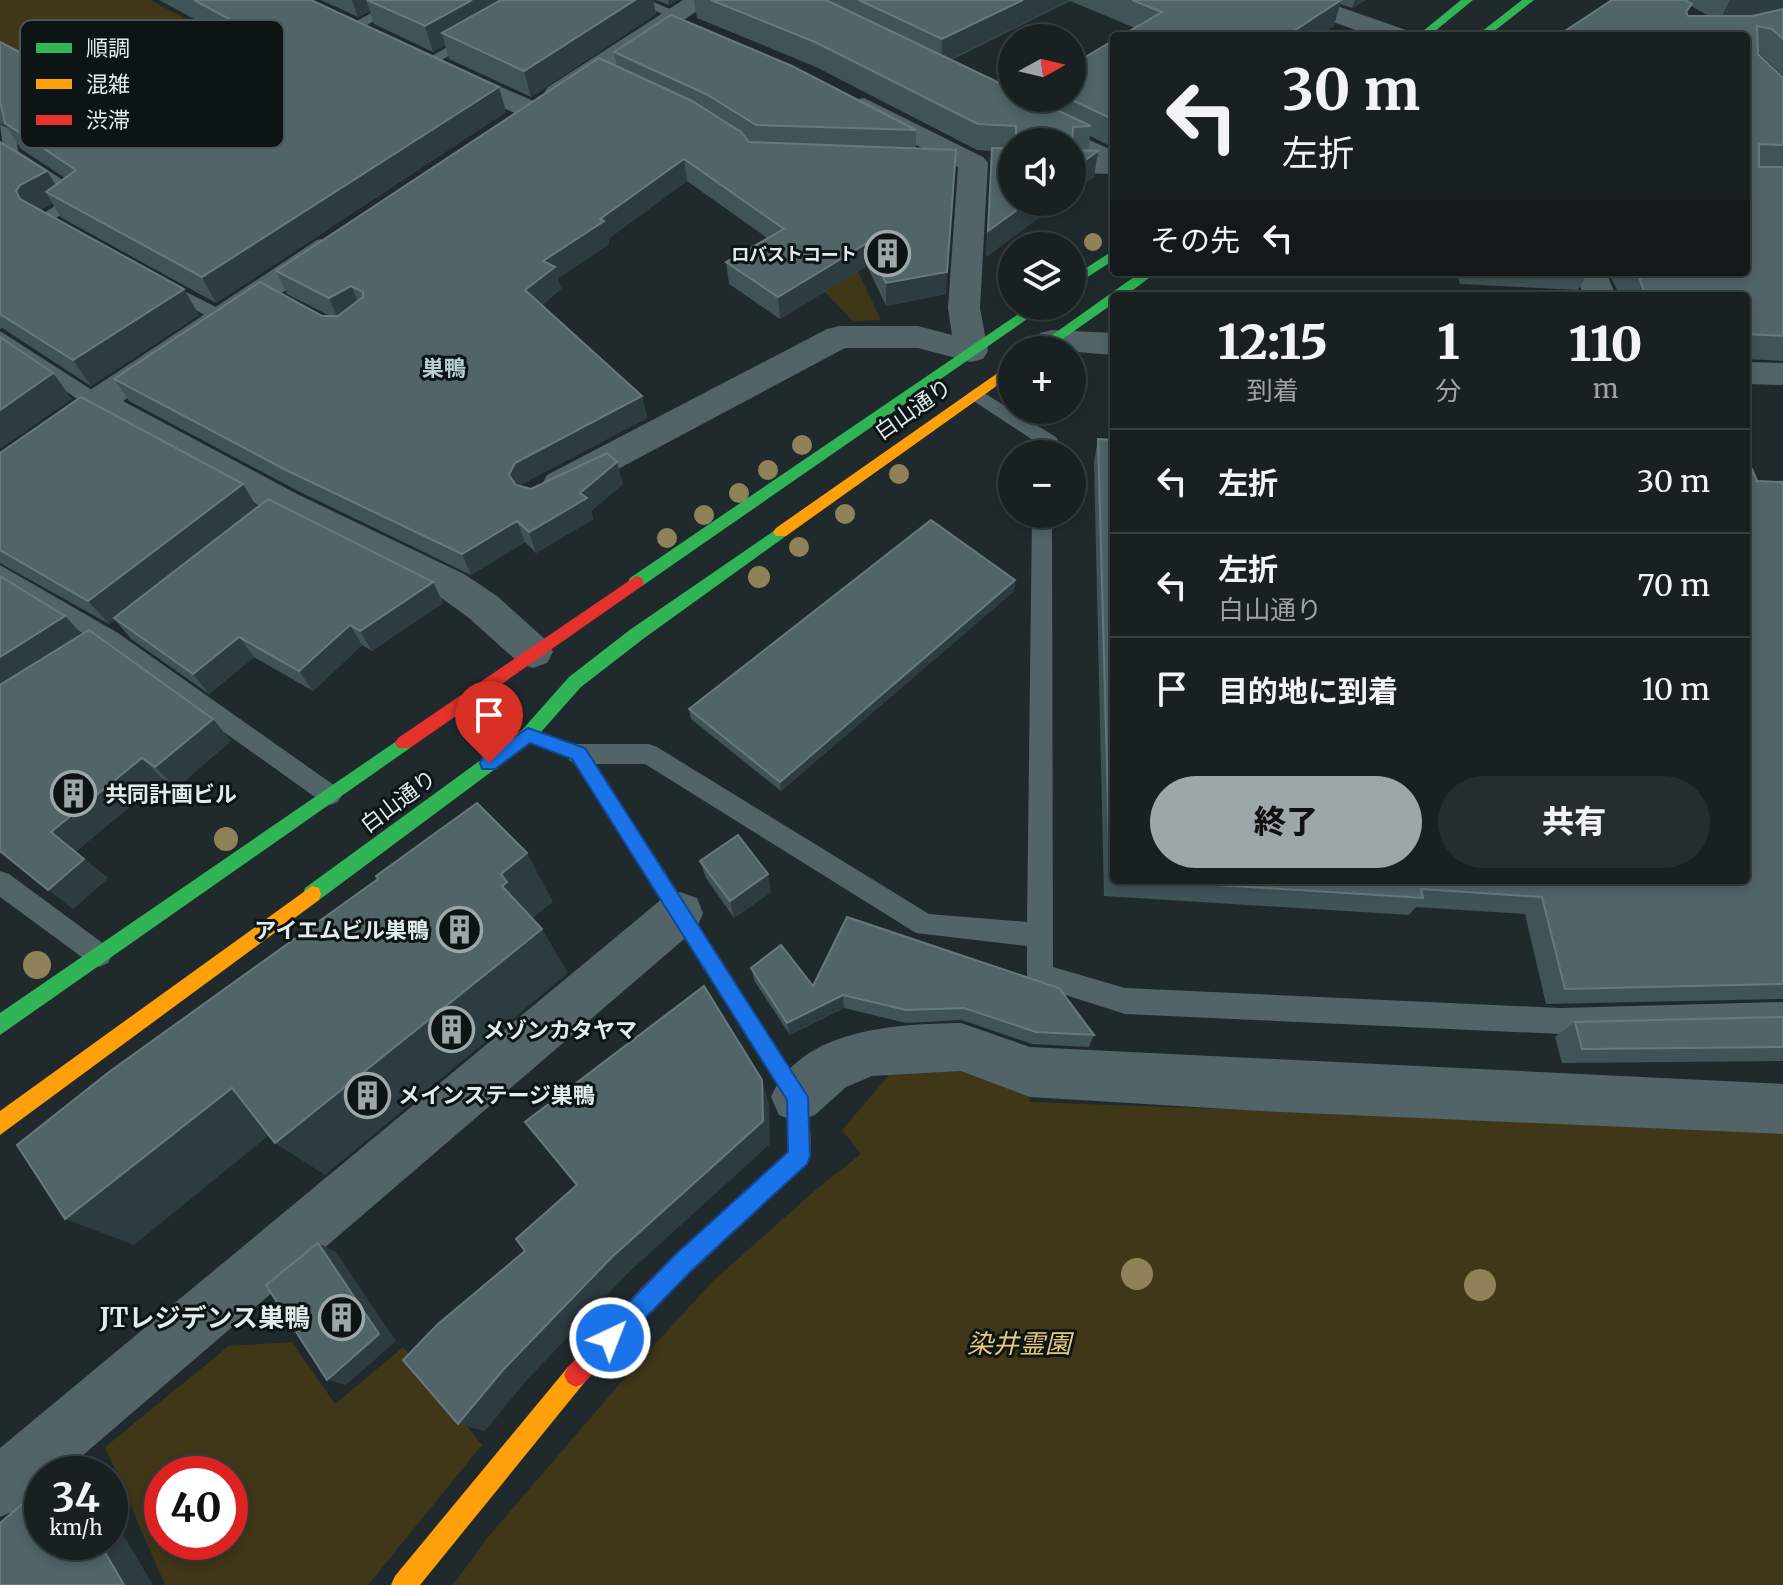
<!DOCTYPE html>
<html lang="ja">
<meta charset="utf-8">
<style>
body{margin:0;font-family:Merriweather,"Noto Sans JP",serif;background:#252d2f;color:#f1f3f6;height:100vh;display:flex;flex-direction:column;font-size:30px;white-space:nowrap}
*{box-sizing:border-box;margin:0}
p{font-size:26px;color:#9fa3a5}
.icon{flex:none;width:44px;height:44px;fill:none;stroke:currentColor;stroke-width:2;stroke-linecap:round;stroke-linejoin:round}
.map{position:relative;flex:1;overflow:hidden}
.panel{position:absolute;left:1110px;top:292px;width:640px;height:592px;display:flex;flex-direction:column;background:#182022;border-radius:8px;box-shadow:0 4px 12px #0003,0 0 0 2px #363e40}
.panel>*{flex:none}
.top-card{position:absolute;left:1110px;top:32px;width:640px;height:244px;border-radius:8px;box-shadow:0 4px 12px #0003,0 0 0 2px #363e40;background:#182022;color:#f1f3f6;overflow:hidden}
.needle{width:52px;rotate:82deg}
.controls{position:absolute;left:998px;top:24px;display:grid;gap:16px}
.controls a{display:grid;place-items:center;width:88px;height:88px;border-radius:50%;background:#182022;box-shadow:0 4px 12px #0003,0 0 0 2px #363e40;font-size:40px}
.speed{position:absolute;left:24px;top:1456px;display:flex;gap:16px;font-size:40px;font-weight:700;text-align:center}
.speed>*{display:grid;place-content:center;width:104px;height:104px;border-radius:50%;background:#182022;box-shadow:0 4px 12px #0003,0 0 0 2px #363e40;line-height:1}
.speed small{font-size:20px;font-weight:400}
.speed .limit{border:12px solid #d22;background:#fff;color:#111}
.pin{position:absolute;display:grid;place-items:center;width:68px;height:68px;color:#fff;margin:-82px -34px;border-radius:50% 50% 50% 0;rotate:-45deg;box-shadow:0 0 8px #0007}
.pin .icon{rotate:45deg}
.me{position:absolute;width:88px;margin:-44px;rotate:43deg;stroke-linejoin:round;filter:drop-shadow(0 0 6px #0008)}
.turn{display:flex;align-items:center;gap:28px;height:168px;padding:0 40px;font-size:36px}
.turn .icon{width:104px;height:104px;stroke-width:2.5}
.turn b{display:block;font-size:56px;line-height:68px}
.then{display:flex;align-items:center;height:76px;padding:0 40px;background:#0003;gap:16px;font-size:30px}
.eta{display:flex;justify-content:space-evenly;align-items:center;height:136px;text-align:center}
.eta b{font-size:48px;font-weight:800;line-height:56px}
.button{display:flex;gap:16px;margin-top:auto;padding:16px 40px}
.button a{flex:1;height:92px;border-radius:48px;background:#9da7aa;color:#111;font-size:32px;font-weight:800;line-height:92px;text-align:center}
.button a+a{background:#252d2f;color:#f1f3f6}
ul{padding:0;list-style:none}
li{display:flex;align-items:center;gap:24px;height:104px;padding:0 40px;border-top:2px solid #363e40}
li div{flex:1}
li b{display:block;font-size:30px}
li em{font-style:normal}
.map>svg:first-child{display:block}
</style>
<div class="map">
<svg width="1783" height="1585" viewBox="0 0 1783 1585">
<rect width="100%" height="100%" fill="#202a2d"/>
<g fill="#403618" fill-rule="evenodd">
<path d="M0,0H150L241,47L173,81L154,70L91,101L0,48Z"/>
<path d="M839,232L881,320L853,321L824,291Z"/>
<path d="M978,1070L1026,1081L1030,1102L1783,1129V1585H453L488,1537L635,1366L713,1281L819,1187L861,1154L842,1130L889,1075Z"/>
<path d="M292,1342L335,1404L403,1347L482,1445L368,1585H165L105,1447L229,1346ZM162,1474H230V1542H162Z"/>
</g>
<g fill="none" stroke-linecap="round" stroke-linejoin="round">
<g fill="#526468" fill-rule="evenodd">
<path d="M395,0H413L356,31H346L344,28Z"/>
<path d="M629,0H649L684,15L682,18H672Z"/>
<path d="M474,32L481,36L479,39L431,66L426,67L419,63Z"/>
<path d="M0,124L16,133L18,151L89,197L56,218L74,230L72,234H60L36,218L69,197L4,156Z"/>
<path d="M1058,126L1114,151V162L1052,134V128Z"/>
<path d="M164,281L228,313L231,317L222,323L216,321L158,290L155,286Z"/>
<path d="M0,331L103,397L106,402L103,407H89L0,346Z"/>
<path d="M976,388L1056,437L1059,442L1056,454H1036L1039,444L969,398L967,394Z"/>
<path d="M1032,514H1052L1053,967L1125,988L1561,1008L1783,1002V1028L1561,1034L1125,1014L1031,984L1027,975V946L916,933L645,764H578L570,761L566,754L570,747L578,744H649L657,747L929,914L1027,922Z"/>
<path d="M0,565L118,633L338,788L342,795L338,802L330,805L322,802L102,645L0,583Z"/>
<path d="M0,871L9,874L108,947L112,955L108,963L99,967L90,963L0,897Z"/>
</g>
<g fill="#526468" fill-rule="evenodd">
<path d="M683,0H713L568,99L558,101L548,99L544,93L548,87Z"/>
<path d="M1282,0H1320L1406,30L1410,36H1372L1286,5Z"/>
<path d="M447,64L541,104L545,110L541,116L531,118L521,116L437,78L433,72L437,66Z"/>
<path d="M864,98L983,157L988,163L980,308L988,351L983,359L971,362L918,348H845L573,493L560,497L547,493L542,484L547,475L827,329L839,326H918L952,335L948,308L958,167L854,112L850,106L854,100Z"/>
<path d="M1072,155L1114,156V174L1072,173Z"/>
<path d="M328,238L339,240L344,247L339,254L123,401L297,494L464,574L497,596L547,641L553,652L547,663L533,668L519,663L469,618L436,594L271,512L99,419L13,480L0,484V453L84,394L317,240Z"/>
<path d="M1574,272H1606L1616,296H1584Z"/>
<path d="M1052,330L1114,333V355L1040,349L1035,341L1040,333Z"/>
<path d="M1746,362L1783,363V385L1746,384Z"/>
<path d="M680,892L697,898L703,913L697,928L61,1474H42V1490L21,1508L0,1517V1448L663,898Z"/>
<path d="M961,1023L1030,1047L1783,1084V1134L1261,1111L1030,1097L961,1071L872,1076L846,1087L815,1115L797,1122L779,1115L771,1097C801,1028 897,1024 961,1023Z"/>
</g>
<g fill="#30b455" fill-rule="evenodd">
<path d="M1461,0H1473L1429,36H1417Z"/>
<path d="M1522,0H1534L1488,36H1476Z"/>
<path d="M1114,250V260L1072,287V277Z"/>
<path d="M1141,272H1157L1125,296H1114V303L1047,350H1031Z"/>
<path d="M1030,306H1046L642,586H630L628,582L630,578Z"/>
<path d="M781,526L789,532L786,536L643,639L581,687L541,732L584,749L804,1090L809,1115L805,1122L798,1125L791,1122L787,1100L572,759L530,743L319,900L312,902L305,900L303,894L305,888L522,730L569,677L631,629Z"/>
<path d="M404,736L410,738L413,743L410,748L0,1035V1013Z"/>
</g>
<g fill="#ff9f0a" fill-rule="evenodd">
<path d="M1012,363V375L786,536H776L773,532L776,528Z"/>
<path d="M312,886L319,888L321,894L319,900L0,1135V1111Z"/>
<path d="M576,1363L584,1367L588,1375L584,1383L420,1585H391L395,1576L568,1367Z"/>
</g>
<g fill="#e5322d" fill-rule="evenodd">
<path d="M636,576L642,578L644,582L642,586L410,748H398L395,743L398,738Z"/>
<path d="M798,1105L805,1108C811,1122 813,1149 807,1164L658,1303L584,1383L576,1387L568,1383L564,1375L568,1367L642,1287L788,1151L787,1115L791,1108Z"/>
</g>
</g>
<g fill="#8f8258">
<circle cx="1093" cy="242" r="9"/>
<circle cx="802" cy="445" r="10"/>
<circle cx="768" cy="470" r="10"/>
<circle cx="899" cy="474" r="10"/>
<circle cx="739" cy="493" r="10"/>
<circle cx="845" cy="514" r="10"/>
<circle cx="704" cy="515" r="10"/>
<circle cx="667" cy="538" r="10"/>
<circle cx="799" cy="547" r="10"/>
<circle cx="759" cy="577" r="11"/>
<circle cx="226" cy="839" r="12"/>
<circle cx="37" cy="965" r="14"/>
<circle cx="1137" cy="1274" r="16"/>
<circle cx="1480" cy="1285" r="16"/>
</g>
<g fill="#405357" fill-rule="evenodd">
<path d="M159,0H311L506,112L216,303L62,218L52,203L40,210L199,315L91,386L2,328L0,329V141L56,185L65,178L21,149L6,126L0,123V42L35,68L138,111L257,53Z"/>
<path d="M321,0H653L656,14L531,97L449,59L445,45L433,52L374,24L370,11L358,17Z"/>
<path d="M656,0H678L669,5Z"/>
<path d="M694,0H1366L1352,8L1340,4L1334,26L1318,36H1121L1135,28L1070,1L951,60L1038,101V98H1072L1114,40V148L1090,136L1088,150L1094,177L1072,193V142H1012V202H1060L986,257L992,151L977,150L816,67L697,18Z"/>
<path d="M1612,0H1783V76L1758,52V54L1783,78V361L1746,359V296H1623L1621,292H1618L1608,272H1746V36H1558ZM1691,6L1709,16H1688L1687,14Z"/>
<path d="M614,52L916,130V149L946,294L886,306L867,266L780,319L729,284L726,262L767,238L687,181L608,239L609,244L558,278L561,289L542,305L642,396L647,418L522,484L521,487L531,489L623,484L591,511L593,519L536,553L525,542L471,575L298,491L129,401L114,379L330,316L287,294L276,271L617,66Z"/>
<path d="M1456,272H1588L1578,290L1460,284Z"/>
<path d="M1098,439L1114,440V880H1746L1757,481L1783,482V999L1546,1004L1525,914L1416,907L1409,915L1104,896L1094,462Z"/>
<path d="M0,453L257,507L433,582L443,603L372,651L362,645L313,691L254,657L209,694L131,639L115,620L109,624L0,563Z"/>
<path d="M1015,580L1014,591L781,791L691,719L689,709Z"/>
<path d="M65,616L82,635L213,719L231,741L176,788L163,779L75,852L108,878L73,909Z"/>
<path d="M700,861L771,892L734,918L706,878Z"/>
<path d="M847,917L1094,1035L1089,1047L1032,1044L962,1020L906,1023L844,1008L790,1035L755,982L751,968L813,986Z"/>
<path d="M1783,1017V1061L1562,1063L1555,1037L1575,1022Z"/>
</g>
<g fill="#2c3c40">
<path d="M352,0H366L370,11L358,17Z"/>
<path d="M472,0H523L442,33L445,45L433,52L425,26Z"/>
<path d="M635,0H653L656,14L531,97L524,71Z"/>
<path d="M668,0H678L669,5Z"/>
<path d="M1023,0H1070L941,64L942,39Z"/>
<path d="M1341,0L1334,26L1318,36H1286Z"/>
<path d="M1355,0H1366L1352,8Z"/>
<path d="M1730,0H1783V11L1719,21Z"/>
<path d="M29,57L44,82L20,61Z"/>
<path d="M499,87L506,112L216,303L202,277Z"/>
<path d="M1098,151L1094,177L1072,193V170Z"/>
<path d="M684,159L687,181L608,239L609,244L558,278L561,289L532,312L525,290L543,261Z"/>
<path d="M47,171L63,197L46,192L52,203L37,211L20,199L16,191L20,185Z"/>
<path d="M955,173L946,294L886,306V283Z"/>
<path d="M1028,202H1060L986,257L988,231Z"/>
<path d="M867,243V266L780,319L778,297Z"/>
<path d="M351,286L361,308L339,321L329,298Z"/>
<path d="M184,289L199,315L91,386L73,360Z"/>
<path d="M53,373L72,399L0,449V410Z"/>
<path d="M642,396L647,418L522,484L516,497L509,475L515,463Z"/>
<path d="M617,462L623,484L591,511L593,519L536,553L529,532L580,493Z"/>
<path d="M243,484L258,509L109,624L88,601Z"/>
<path d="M517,521L525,542L471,575L462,554Z"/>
<path d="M1015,580L1014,591L781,791L780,782Z"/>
<path d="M433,582L443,603L372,651L360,631Z"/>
<path d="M65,616L86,639L0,694V657Z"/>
<path d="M350,625L362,645L313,691L299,671Z"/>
<path d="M239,637L254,657L209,694L193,674Z"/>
<path d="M213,719L231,741L176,788L155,767Z"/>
<path d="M142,758L163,779L75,852L51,832Z"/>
<path d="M527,853L553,902L530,920L502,886L501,874Z"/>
<path d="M84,859L108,878L73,909L48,890Z"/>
<path d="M768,874L771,892L734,918L730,901Z"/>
<path d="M542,929L568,973L325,1175L275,1143Z"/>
<path d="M843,995L844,1008L790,1035L787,1023Z"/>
<path d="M762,1080L769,1104L770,1144L628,1273L527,1380L485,1431L458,1424L503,1370Z"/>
<path d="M232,1088L284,1123L134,1245L65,1219Z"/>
<path d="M318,1243L336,1252L396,1341L346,1385L327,1380Z"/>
<path d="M70,1463L98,1465L103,1474H76Z"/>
<path d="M110,1486L128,1517L118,1526L153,1585H124L99,1542H110Z"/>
</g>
<g fill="#516468" stroke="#68797d" stroke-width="2">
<path d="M194,0H311L499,87L202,277L46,192L76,170L5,123L1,105L0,104V42L29,57L20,61L138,111L276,44Z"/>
<path d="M367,0H472L425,26Z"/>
<path d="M501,0H635L524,71L442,33Z"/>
<path d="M711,0H826L1012,89V98H1031L1091,126L1073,127L1072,147L1075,150L1098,151L1072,170V142H1016V126L978,124L815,42Z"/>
<path d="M859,0H1023L942,39Z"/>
<path d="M1132,0H1341L1286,36H1121L1162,12Z"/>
<path d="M1612,0H1685L1692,4L1686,11L1688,16H1752L1783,9V39L1772,29L1757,26L1758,54L1783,78V145L1759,144V167H1783V336L1746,334V296H1646L1637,272H1746V36H1560L1559,35Z"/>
<path d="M671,15L792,66L916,130L756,125L706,94L614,52Z"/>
<path d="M1114,40V120L1068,98H1072V65Z"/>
<path d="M599,58L692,101L741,132L749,142L956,150L947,272L886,283L867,243L778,297L726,262L784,229L684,159L600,219L604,221L543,261L555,267L525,290L642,396L515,463L509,475L516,485L531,489L607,453L617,462L580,493L587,498L529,532L517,521L462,554L286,470L114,379L260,282L322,316H338L363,297V292L351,286L329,298L276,271Z"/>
<path d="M0,142L47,171L20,185L16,191L20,199L184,289L73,360L0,314Z"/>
<path d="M992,148H1012V202H1028L988,231Z"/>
<path d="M0,337L53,373L0,410Z"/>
<path d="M81,397L243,484L88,601L0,550V453Z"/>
<path d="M1098,439L1114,440V878H1110Z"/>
<path d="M1746,469H1752L1757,481L1783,482V984L1565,989L1542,897L1421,889L1423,898L1138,880H1746Z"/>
<path d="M268,499L433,582L360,631L350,625L299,671L239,637L193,674L114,618Z"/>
<path d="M931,520L1015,580L780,782L689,709Z"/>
<path d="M0,576L65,616L0,657Z"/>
<path d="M89,630L213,719L155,767L142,758L51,832L84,859L48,890L0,851V685Z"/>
<path d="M477,803L527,853L501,874L507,882L502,886L542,929L275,1143L232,1088L65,1219L17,1145L109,1072L378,879L376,876Z"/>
<path d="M738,835L768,874L730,901L700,861Z"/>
<path d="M847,917L1059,988L1094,1035L1036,1032L964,1008L906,1010L843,995L787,1023L751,968L781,945L813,986Z"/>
<path d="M704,986L762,1080L763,1121L612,1257L503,1370L458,1424L403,1360L438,1324L525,1251L516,1239L577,1185L525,1122Z"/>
<path d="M1783,1017V1047L1582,1049L1575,1022Z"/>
<path d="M318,1243L379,1334L327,1380L266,1285Z"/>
<path d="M70,1463L76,1474H57Z"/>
<path d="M42,1487V1542H99L124,1585H0V1523Z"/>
</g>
<path fill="#1a73e8" stroke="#114b97" stroke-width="2" d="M528,728L585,748L808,1097L810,1156L807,1164L693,1269L618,1346L610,1350L602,1346L598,1338L602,1330L677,1253L788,1152L787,1100L572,759L530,743L495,769H482L480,763L482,758Z"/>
<defs>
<symbol id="building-ring" viewBox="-11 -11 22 22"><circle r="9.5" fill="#0c1416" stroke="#9da7aa" stroke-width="1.5"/><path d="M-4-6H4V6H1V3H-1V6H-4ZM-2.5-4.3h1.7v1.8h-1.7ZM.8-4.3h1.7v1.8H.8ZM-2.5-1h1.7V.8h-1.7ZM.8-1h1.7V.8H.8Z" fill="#9da7aa"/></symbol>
</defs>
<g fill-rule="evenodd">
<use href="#building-ring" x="862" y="228" width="51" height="51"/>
<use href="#building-ring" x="48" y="768" width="51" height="51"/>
<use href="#building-ring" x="434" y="904" width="51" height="51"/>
<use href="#building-ring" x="426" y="1004" width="51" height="51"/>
<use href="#building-ring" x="342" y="1070" width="51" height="51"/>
<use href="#building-ring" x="316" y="1292" width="51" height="51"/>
</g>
<g text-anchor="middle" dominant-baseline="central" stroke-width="6" stroke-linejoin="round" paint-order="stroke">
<g font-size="18" font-weight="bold" fill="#e0ebee" stroke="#0c1416" text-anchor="end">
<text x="857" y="254">ロバストコート</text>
</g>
<g font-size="22" font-weight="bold" fill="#b9cfd4" stroke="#0c1416">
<text x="444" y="368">巣鴨</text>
</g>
<g font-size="22" fill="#e0ebee" stroke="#0c1416">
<text transform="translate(913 409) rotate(-35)">白山通り</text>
<text transform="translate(398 801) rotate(-37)">白山通り</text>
</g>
<g font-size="22" font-weight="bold" fill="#e0ebee" stroke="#0c1416" text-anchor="start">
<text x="105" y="794">共同計画ビル</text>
<text x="429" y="930" text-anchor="end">アイエムビル巣鴨</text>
<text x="483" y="1030">メゾンカタヤマ</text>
<text x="398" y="1095">メインステージ巣鴨</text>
</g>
<g font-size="26" font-weight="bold" fill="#e0ebee" stroke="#0c1416" text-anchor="end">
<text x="310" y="1317">JTレジデンス巣鴨</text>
</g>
<g font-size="26" font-style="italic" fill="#e9ca7b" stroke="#0c1416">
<text x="1019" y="1343">染井霊園</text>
</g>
</g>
<rect x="20" y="20" width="264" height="128" rx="12" fill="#0c1416" stroke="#4c5457" stroke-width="2"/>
<rect x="36" y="43" width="36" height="10" fill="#30b455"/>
<rect x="36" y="79" width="36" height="10" fill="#ff9f0a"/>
<rect x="36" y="115" width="36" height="10" fill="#e5322d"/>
<g font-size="22" fill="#e0ebee">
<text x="86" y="56">順調</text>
<text x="86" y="92">混雑</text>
<text x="86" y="128">渋滞</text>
</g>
</svg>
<div class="controls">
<a><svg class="needle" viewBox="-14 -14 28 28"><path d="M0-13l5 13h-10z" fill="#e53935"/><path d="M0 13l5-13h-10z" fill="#9fa3a5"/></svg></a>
<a><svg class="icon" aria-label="sound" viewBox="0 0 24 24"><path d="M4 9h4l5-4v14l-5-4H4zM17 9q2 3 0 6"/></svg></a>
<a><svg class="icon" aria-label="layers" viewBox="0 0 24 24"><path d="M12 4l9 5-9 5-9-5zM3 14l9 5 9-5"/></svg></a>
<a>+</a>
<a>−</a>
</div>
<div class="speed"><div>34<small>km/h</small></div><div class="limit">40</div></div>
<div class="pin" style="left:489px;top:763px;background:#d93025"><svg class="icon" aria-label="arrive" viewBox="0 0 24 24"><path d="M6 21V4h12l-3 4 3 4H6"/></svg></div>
<svg class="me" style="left:610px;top:1338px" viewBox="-20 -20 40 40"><circle r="17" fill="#1a73e8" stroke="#fff" stroke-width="3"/><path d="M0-11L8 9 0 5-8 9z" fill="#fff"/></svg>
<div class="top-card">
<div class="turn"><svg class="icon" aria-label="left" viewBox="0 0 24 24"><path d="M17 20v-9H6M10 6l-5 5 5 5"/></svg><div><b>30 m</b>左折</div></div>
<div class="then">その先<svg class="icon" aria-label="left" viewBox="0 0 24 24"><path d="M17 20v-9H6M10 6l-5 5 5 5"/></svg></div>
</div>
<section class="panel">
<div class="eta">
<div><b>12:15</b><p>到着</p></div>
<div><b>1</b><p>分</p></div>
<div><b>110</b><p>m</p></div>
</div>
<ul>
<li><svg class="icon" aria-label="left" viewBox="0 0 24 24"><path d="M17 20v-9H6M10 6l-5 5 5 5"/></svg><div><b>左折</b></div><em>30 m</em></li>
<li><svg class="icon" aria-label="left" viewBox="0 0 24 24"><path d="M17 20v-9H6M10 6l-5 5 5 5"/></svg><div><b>左折</b><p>白山通り</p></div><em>70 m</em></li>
<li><svg class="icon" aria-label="arrive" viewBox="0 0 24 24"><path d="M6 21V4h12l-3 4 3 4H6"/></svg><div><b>目的地に到着</b></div><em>10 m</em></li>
</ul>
<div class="button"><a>終了</a><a>共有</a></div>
</section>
</div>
